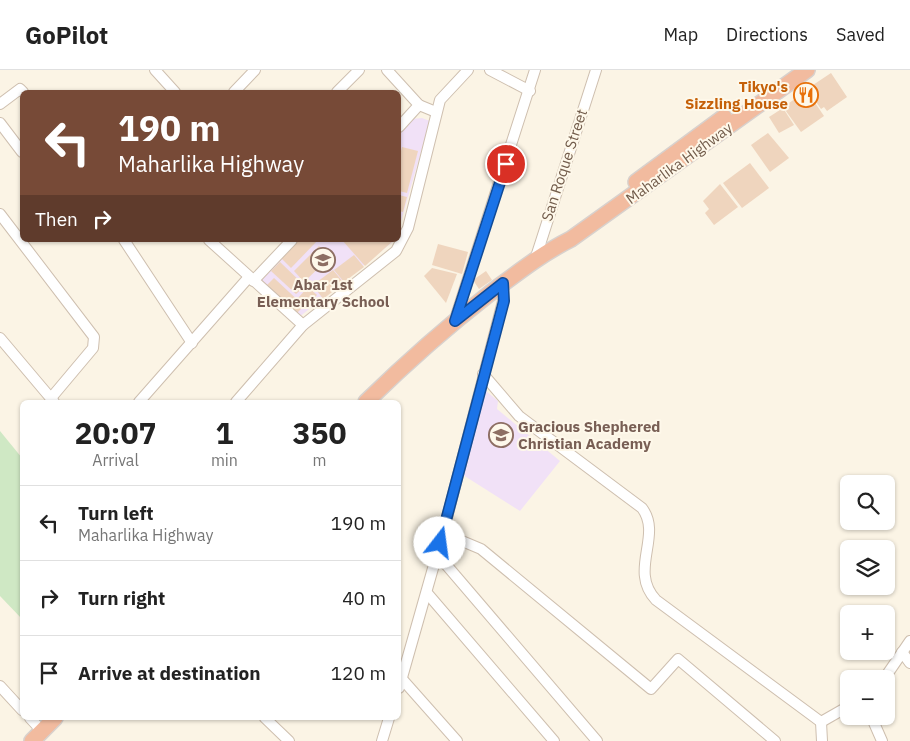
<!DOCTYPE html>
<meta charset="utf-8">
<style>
body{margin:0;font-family:"IBM Plex Sans",sans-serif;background:#f6f6f6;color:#222;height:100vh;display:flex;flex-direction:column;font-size:19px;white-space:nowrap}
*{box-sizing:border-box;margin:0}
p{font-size:16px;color:#767676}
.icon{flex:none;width:28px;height:28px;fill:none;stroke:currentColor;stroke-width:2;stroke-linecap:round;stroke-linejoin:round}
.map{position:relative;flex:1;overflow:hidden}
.sheet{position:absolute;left:20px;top:330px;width:381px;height:320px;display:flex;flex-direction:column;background:#fff;border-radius:8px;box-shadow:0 1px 4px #0004}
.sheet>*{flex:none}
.top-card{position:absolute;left:20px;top:20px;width:381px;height:152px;border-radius:8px;box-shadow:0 1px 4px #0004;background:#774a37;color:#fff;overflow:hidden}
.tools{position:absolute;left:840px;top:405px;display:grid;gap:10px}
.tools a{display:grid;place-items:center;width:55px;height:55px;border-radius:8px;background:#fff;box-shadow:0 1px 4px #0004;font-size:25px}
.pin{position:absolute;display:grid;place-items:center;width:42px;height:42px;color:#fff;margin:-21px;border:2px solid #fff;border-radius:50%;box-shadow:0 1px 5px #0007}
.me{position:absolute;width:55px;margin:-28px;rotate:15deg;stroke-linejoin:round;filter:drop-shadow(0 0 4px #0008)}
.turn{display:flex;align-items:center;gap:18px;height:105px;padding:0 15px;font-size:22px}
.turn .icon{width:65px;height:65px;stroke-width:2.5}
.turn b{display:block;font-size:35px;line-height:42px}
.then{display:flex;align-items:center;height:48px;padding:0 15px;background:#0003;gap:10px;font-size:19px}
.eta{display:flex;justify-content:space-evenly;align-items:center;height:85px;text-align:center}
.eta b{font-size:30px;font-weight:800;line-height:35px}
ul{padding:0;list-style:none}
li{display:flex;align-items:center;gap:15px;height:75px;padding:0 15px;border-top:1px solid #e0e0e0}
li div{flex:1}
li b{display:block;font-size:19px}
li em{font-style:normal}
header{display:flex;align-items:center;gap:30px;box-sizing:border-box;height:70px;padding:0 25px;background:#fff;border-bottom:1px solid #e0e0e0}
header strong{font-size:24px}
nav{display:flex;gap:28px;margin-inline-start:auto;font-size:18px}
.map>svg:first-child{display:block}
</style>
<header>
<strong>GoPilot</strong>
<nav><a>Map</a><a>Directions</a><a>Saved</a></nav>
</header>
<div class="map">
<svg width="910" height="671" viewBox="0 0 910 671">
<rect width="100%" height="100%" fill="#fbf4e5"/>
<g fill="#f1e1f7">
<path d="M422,48L430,51L399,158V63L412,49Z"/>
<path d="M296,170H395L298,248L257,210Z"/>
<path d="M486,321L498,331L497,339L560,391L520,441L463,405Z"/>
</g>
<path fill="#cfe8c4" d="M0,361L22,388V549L0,526Z"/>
<g fill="#efd5be">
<path d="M831,3L847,27L827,41L824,37L821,39L807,19Z"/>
<path d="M807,21L824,46L801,62L783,37Z"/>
<path d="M783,38L794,55L779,63L769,47Z"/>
<path d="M768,63L789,88L770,102L751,75Z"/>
<path d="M402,77L418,81L407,123L399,121V89Z"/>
<path d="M750,93L769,118L742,138L723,113Z"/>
<path d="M720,114L738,137L714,155L705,143L709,139L703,131Z"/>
<path d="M399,125L407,127L403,142L399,141Z"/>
<path d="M296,170H318L291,198L280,187Z"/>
<path d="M342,170H394L365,196Z"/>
<path d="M438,174L468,182L462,204L432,195Z"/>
<path d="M319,176L330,187L304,212L294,201Z"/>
<path d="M354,185L364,197L344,212L334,200Z"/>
<path d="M280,192L305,216L296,224L271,201Z"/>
<path d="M432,198L457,204L446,233L424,206Z"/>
<path d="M333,200L344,213L323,229L313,215Z"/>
<path d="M486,201L492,210L479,219L473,210Z"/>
<path d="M274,208L304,236L294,246L264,218Z"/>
<path d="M308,217L317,225L307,236L298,228Z"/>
</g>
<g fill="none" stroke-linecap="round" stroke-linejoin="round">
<defs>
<g id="minor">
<path d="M155,0L175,22"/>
<path d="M387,0L419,35L436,42"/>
<path d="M490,0L530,21"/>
<path d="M234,22L255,0"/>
<path d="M337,22L359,0"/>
<path d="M0,34L20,19L23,22"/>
<path d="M0,53L22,82"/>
<path d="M399,57L419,35"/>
<path d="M0,144L94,267L93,278L51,328"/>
<path d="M124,170L192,273"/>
<path d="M209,170L303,255"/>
<path d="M535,190L596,0"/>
<path d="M253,211L292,170"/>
<path d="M455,249L535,0"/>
<path d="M0,268L54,332"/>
<path d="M483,304L519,346L642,438C663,466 628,500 656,530L821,652"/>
<path d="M139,332L249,207"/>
<path d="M236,332L303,255L396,181L408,158L440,30L468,0"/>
<path d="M443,463L481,479L651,619L678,589L775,671"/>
<path d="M437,484L597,671"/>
<path d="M427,523L554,671"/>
<path d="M902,582L910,593"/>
<path d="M402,609L457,671"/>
<path d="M884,609L910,571"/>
<path d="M0,616L22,640"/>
<path d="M399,618L443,463L503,231V213"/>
<path d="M871,646L882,671"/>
<path d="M30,648L42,661"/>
<path d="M265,648L289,671"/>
<path d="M821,652L849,636"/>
<path d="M821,652L822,671"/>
<path d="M382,671L389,648"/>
</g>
<g id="highway">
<path d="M636,112L724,47"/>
<path d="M366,332C406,293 444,259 489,224C516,204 541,184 571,169L807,0"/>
<path d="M32,671L55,648"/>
</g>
</defs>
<use href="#minor" stroke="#cebfaf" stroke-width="12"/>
<use href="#highway" stroke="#d8d1cd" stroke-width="18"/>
<use href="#minor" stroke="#fff" stroke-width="10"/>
<use href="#highway" stroke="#f2bb9f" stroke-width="15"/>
</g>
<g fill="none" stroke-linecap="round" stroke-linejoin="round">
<defs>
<path id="route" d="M440,473L504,231L503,213L455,251L506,94"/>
</defs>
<use href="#route" stroke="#114b97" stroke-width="12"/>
<use href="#route" stroke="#1a73e8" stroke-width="9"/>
</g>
<defs>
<symbol id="restaurant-ring" viewBox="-11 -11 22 22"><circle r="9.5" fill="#fef8ea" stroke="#e8710a" stroke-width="1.5"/><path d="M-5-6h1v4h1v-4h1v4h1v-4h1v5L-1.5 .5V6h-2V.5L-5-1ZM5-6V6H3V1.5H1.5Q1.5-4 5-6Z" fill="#e8710a"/></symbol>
<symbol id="school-ring" viewBox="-11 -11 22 22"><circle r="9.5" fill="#fef8ea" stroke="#8d6e63" stroke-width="1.5"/><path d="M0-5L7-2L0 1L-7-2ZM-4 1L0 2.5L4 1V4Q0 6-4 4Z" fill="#8d6e63"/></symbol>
</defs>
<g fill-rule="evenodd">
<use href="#restaurant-ring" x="792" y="11" width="28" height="28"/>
<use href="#school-ring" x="309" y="176" width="28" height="28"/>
<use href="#school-ring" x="487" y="351" width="28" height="28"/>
</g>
<g text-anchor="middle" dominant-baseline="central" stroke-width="4" stroke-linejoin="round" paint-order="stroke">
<g font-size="15" font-weight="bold" fill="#c56008" stroke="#fef8ea" text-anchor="end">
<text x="788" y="16">Tikyo's<tspan x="788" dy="17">Sizzling House</tspan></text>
</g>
<g font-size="15" fill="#725c4b" stroke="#fef8ea">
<text transform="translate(679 93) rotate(-36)">Maharlika Highway</text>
<text transform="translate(564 95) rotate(-72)">San Roque Street</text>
</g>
<g font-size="15" font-weight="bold" fill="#785e54" stroke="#fef8ea">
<text x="323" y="214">Abar 1st<tspan x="323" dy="17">Elementary School</tspan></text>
<text x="518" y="356" text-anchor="start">Gracious Shephered<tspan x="518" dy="17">Christian Academy</tspan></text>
</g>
</g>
</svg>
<div class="tools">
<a><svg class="icon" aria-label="search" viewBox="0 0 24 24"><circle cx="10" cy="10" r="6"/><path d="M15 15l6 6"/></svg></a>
<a><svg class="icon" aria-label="layers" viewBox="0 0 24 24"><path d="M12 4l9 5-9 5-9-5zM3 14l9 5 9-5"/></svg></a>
<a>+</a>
<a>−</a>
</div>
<div class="pin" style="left:506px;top:94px;background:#d93025"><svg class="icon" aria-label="arrive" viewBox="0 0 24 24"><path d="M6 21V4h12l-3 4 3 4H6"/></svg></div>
<svg class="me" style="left:440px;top:473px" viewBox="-20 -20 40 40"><circle r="19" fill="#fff"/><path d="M0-13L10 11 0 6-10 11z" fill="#1a73e8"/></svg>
<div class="top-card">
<div class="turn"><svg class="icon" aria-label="left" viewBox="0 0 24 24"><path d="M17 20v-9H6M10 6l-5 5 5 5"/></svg><div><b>190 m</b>Maharlika Highway</div></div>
<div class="then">Then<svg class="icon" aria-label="right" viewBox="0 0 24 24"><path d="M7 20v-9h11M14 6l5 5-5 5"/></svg></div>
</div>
<section class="sheet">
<div class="eta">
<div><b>20:07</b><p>Arrival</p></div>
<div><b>1</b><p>min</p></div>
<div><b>350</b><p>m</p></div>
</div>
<ul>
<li><svg class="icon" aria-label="left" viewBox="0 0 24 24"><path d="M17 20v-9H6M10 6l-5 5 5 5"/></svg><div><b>Turn left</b><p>Maharlika Highway</p></div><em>190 m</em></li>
<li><svg class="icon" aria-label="right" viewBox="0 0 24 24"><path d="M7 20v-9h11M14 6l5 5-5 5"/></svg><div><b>Turn right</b></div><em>40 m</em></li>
<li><svg class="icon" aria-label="arrive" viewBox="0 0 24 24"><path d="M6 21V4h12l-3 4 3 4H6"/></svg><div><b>Arrive at destination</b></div><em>120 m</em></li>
</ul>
</section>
</div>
